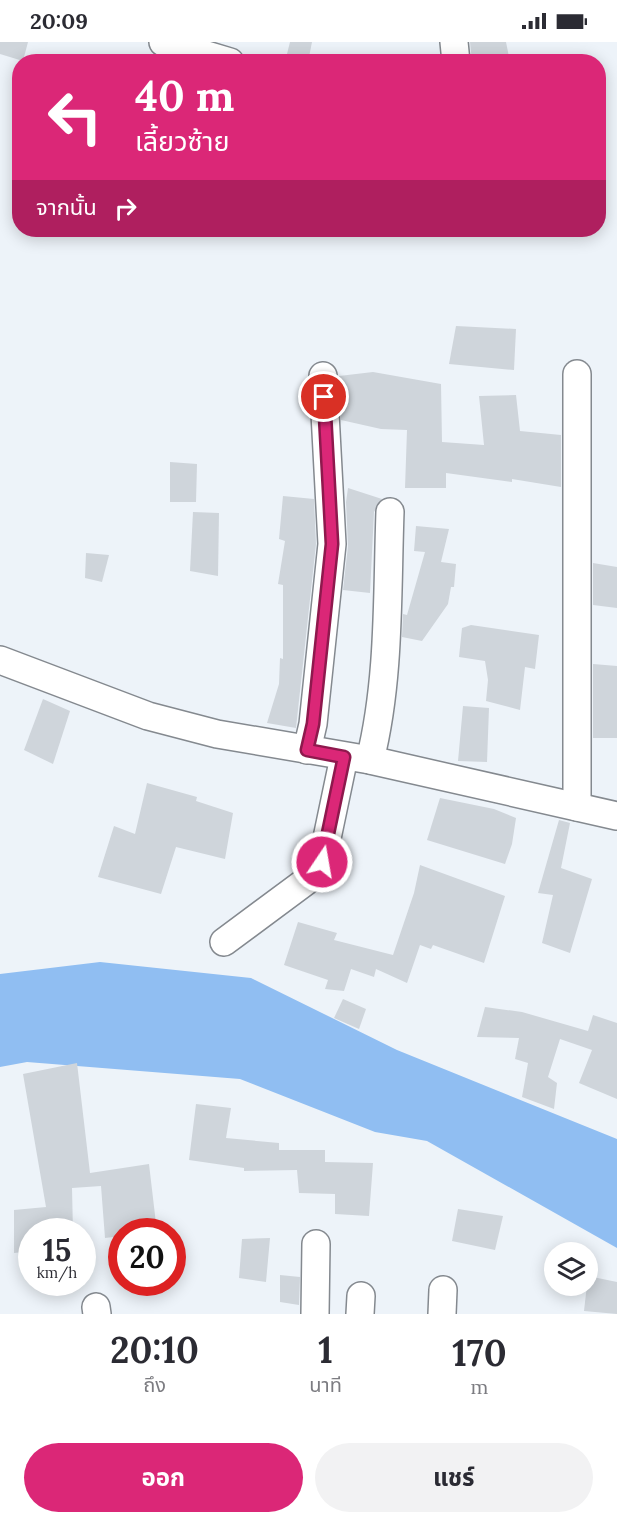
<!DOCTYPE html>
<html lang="th">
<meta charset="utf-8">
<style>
body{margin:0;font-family:Lora,"Noto Sans Thai",serif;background:#f2f2f3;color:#2b2b33;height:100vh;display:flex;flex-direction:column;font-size:22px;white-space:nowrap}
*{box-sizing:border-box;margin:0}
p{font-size:20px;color:#7c7c81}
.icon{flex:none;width:33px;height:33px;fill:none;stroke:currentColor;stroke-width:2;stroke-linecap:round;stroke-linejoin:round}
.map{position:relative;height:1272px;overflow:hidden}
.drawer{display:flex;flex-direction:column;background:#fff;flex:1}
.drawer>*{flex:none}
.top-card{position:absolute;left:12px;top:12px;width:594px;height:183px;border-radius:24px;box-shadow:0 3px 15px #0003;background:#db2777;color:#fff;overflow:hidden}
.buttons{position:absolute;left:544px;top:1200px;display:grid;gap:12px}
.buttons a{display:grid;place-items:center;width:54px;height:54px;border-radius:50%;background:#fff;box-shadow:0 3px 15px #0003;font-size:30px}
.speed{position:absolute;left:18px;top:1176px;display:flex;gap:12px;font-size:30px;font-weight:700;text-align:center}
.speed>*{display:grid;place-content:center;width:78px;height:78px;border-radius:50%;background:#fff;box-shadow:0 3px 15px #0003;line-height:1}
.speed small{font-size:15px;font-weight:400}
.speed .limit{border:9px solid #d22;background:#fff;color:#111}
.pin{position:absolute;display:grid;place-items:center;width:51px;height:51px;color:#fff;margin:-26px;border:3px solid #fff;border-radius:50%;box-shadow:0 2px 6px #0007}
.me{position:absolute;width:66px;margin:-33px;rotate:12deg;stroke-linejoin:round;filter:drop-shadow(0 0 4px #0008)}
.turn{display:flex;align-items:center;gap:21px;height:126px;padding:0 24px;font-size:27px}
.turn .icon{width:78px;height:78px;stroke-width:2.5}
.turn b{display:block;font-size:42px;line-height:51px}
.then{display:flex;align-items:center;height:57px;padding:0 24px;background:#0003;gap:12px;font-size:22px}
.eta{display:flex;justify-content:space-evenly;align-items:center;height:102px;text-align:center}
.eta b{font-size:36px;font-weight:700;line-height:42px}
.cta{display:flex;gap:12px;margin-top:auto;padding:12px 24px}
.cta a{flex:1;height:69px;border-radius:36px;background:#db2777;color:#fff;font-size:24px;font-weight:700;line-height:69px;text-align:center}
.cta a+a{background:#f2f2f3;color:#2b2b33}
.status{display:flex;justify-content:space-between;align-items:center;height:42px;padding:0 30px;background:#fff;direction:ltr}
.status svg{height:16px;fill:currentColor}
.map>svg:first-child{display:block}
</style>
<div class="status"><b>20:09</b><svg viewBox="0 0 49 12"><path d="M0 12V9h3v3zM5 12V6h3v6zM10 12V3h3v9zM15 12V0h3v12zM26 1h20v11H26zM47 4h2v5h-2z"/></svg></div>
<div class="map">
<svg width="617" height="1272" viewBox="0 0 617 1272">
<rect width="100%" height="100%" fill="#edf3f9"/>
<path fill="#90bef2" d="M100,920L251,936L397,1008L617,1097V1206L427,1099L375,1090L240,1037L27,1020L0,1025V932Z"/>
<g fill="#cfd5db">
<path d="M0,0H28L23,19L0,12Z"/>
<path d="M290,0H312L308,20H285Z"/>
<path d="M470,0H506L510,20H472Z"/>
<path d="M456,284L516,287L514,328L449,322Z"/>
<path d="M373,330L441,342L442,400L484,403L479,354L516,353L520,389L561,393V445L512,437V440L446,431V446H405L407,388L381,387L341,378L339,334Z"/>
<path d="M170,420L197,422L196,460H170Z"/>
<path d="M348,446L382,457L374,470L370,551L343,548L348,504L346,460Z"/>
<path d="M283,454L314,457L316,502L296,686L267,681L279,642L280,616L283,617V543L278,542L285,499L279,497Z"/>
<path d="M193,470L219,471L218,534L190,529Z"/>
<path d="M416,484L449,487L441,520L456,522L454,545H451L448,562L422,599L402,595L403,572L407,573L425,510L414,509Z"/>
<path d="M86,511L109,513L102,540L85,536Z"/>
<path d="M593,521L617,525V566L593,563Z"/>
<path d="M471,583L539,593L535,627L525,625L520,668L486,659L488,638L485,619L459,615L462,586Z"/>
<path d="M593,622L617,624V696H593Z"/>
<path d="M43,657L70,669L53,722L24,708Z"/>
<path d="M463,664L489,666L487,720L458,719Z"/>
<path d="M147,741L197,755L196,759L233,771L225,817L176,805L161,852L98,835L114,784L135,792Z"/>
<path d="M440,756L494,767L516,776L512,802L505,822L427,798Z"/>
<path d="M559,778L570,781L561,826L592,837L570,911L542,901L553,853L538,851Z"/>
<path d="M420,823L505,854L484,921L433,903L431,907L420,903L407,941L376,927L374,935L351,927L344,949L325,947L328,938L284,923L298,880L337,891L334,898L393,913L414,851Z"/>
<path d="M343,957L366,967L359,987L334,976Z"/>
<path d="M485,965L522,970L588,989L593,973L617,981V1057L579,1041L592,1008L560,997L548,1035L557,1041L554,1067L522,1055L528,1021L515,1017L519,996L477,995Z"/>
<path d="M77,1021L90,1131L149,1122L157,1190H122V1194L105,1196L101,1144L72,1146L73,1190H32V1209L14,1211V1168L46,1165L23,1032Z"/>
<path d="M196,1062L231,1066L226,1096L279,1101V1108H325V1120L373,1121L369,1174L335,1172V1152L299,1151L297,1128L244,1129V1126L189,1118Z"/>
<path d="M458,1167L503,1174L495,1208L452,1199Z"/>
<path d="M270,1196L266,1240L239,1236L242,1197Z"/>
<path d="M280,1233L300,1235L299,1263L280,1260Z"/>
<path d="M588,1234L617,1240V1272L584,1269Z"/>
</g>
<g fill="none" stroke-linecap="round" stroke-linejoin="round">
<defs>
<g id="minor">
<path d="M163,0L230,20"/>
<path d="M454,0L456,20"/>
<path d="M0,618L148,674L217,692L370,718L617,774"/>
<path d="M307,708L313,682L332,502L323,334"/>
<path d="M370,718C390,638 387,552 390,470"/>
<path d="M577,765V332"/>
<path d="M224,900L313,834L322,820L344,715"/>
<path d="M96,1265L97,1272"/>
<path d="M315,1272L316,1202"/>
<path d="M360,1272L361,1254"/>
<path d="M442,1272L443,1248"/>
</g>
</defs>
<use href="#minor" stroke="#84898f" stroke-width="30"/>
<use href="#minor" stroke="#fff" stroke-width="27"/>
</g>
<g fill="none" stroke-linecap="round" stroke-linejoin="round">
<defs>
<path id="route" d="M322,820L344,715L307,708L313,682L332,502L324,355"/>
</defs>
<use href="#route" stroke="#8e194d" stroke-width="15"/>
<use href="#route" stroke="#db2777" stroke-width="10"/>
</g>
</svg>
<div class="buttons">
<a><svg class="icon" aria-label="layers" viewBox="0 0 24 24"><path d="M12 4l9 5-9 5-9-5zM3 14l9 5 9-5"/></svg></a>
</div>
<div class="speed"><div>15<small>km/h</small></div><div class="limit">20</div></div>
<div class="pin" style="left:324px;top:355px;background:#d93025"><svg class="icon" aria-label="arrive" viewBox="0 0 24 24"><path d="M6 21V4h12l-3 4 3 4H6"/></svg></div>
<svg class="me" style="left:322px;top:820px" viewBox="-20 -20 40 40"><circle r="17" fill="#db2777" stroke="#fff" stroke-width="3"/><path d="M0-11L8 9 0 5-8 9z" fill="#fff"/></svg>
<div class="top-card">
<div class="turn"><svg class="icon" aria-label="left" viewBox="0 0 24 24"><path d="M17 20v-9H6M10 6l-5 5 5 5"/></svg><div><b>40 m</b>เลี้ยวซ้าย</div></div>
<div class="then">จากนั้น<svg class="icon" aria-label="right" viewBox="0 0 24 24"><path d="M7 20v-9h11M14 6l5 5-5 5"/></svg></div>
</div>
</div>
<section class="drawer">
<div class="eta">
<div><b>20:10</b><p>ถึง</p></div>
<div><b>1</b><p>นาที</p></div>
<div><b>170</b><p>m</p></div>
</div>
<div class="cta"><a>ออก</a><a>แชร์</a></div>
</section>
